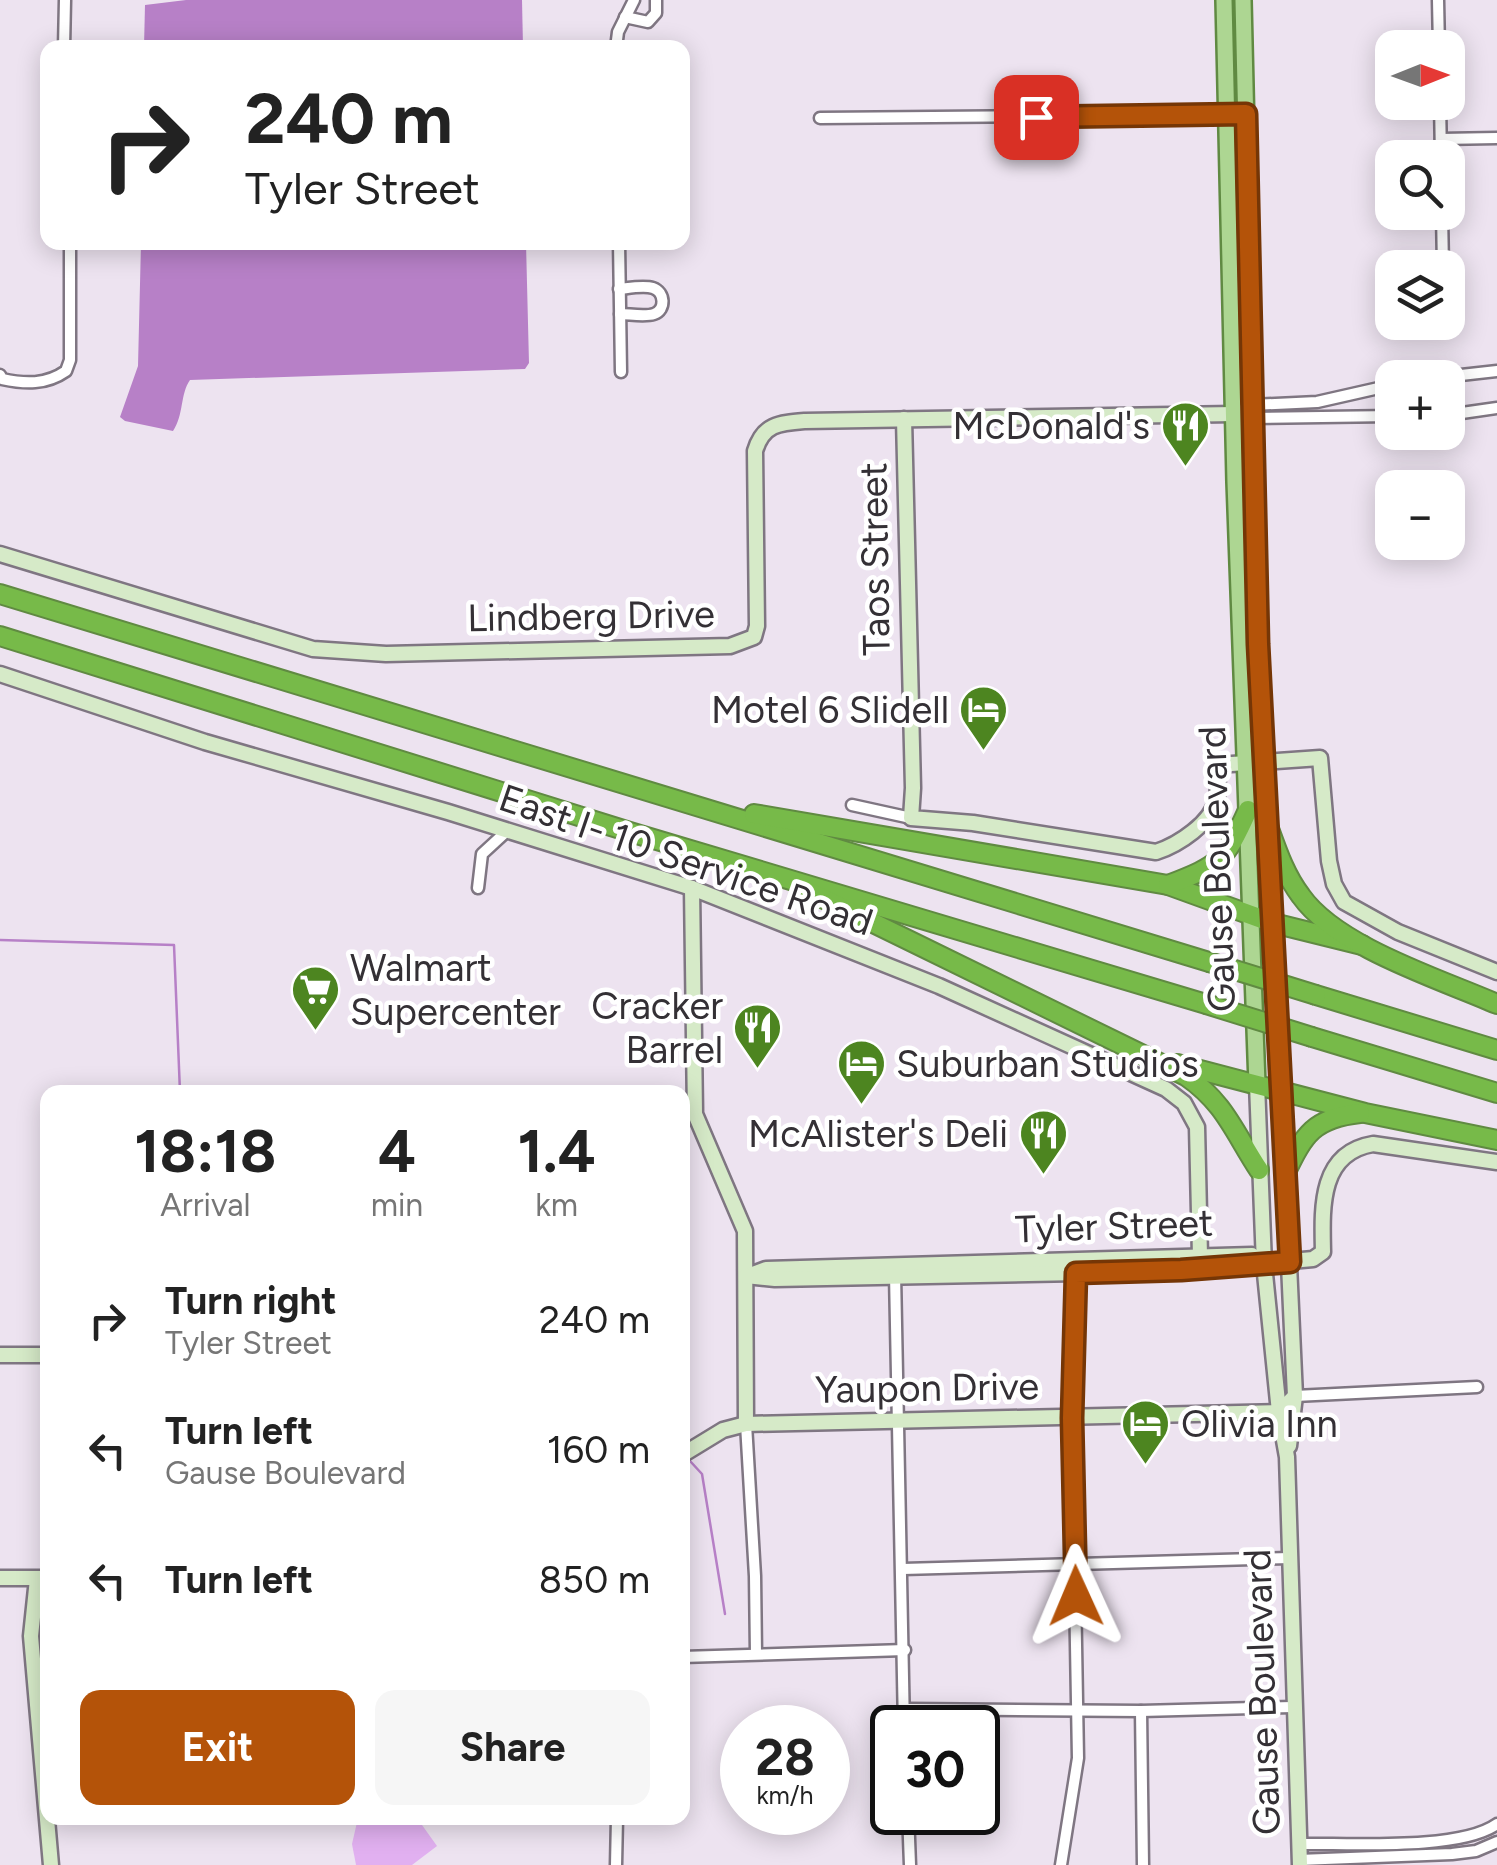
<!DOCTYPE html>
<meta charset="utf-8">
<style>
body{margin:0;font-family:Figtree,sans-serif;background:#f6f6f6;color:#222;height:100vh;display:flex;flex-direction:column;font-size:38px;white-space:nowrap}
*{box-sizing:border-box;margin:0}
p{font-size:32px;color:#767676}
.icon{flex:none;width:55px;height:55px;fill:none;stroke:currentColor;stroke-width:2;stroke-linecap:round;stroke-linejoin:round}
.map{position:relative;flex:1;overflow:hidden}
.side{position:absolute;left:40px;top:1085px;width:650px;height:740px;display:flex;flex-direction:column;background:#fff;border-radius:20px;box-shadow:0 5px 25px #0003}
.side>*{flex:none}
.top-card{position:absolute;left:40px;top:40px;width:650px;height:210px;border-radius:20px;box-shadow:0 5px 25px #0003;background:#fff;color:#222;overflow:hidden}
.needle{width:65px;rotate:89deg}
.fabs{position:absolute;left:1375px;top:30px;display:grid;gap:20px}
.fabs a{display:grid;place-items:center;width:90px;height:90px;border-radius:20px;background:#fff;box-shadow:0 5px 25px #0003;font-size:50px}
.speed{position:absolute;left:720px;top:1705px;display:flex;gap:20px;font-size:50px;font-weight:700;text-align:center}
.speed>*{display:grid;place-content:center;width:130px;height:130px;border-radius:50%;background:#fff;box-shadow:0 5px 25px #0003;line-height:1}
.speed small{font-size:25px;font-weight:400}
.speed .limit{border:5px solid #111;border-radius:15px;background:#fff;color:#111}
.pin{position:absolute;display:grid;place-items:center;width:85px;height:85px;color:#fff;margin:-42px;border-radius:20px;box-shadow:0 5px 15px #0006}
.me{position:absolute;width:110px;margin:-55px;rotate:359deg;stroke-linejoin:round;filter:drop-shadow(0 0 8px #0008)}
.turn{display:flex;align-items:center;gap:35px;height:210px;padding:0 40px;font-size:45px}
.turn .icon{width:130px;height:130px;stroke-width:2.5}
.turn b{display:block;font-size:70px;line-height:85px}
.eta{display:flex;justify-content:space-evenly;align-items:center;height:170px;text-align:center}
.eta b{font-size:60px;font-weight:700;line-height:70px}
.primary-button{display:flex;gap:20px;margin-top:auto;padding:20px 40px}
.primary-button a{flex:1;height:115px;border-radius:20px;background:#b45309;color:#fff;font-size:40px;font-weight:700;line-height:115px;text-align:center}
.primary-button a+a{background:#f6f6f6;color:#222}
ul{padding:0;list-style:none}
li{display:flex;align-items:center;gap:30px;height:130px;padding:0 40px}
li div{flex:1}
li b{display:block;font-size:38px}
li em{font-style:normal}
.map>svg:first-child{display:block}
</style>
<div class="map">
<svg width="1497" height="1865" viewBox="0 0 1497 1865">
<rect width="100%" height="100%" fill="#ede3f0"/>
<path fill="#e1b0f0" d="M358,1818H417L437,1846L412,1865H356L352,1844Z"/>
<g fill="#b780c7">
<path d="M186,0H522L523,47H144L145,5Z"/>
<path d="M141,243H526L529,363L525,369L190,380C180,394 184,415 173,431L125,421L120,417L138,366Z"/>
</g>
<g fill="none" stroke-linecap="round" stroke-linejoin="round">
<g stroke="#b780c7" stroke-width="2.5">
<path d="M0,940L174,945L180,1092"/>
<path d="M690,1461L702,1474L725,1614"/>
</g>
<defs>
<g id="street">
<path d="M1438,0L1439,48"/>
<path d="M625,17L648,22L656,13V0"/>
<path d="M64,48L65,0"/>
<path d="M616,48L618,32L634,0"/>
<path d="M1440,102L1441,158"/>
<path d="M820,118L1246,114"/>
<path d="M1441,139L1497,138"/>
<path d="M1442,212L1443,268"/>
<path d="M619,242L621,372"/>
<path d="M1448,280L1454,289L1448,299"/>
<path d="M619,289C629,288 644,285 653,288C665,292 666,310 654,314C645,317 629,314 620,314"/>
<path d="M0,375L2,379C25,384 46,385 66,371L70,360V242"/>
<path d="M1434,378L1497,371"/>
<path d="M1234,414L1252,405L1317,402L1392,385"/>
<path d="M1448,415L1497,408"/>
<path d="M1250,418L1392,416"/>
<path d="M852,805L911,818"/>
<path d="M478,888L482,854L507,831"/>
<path d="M895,1274L904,1728"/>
<path d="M1295,1396L1477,1387"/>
<path d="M746,1424L755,1576L756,1654"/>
<path d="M903,1569L1290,1558"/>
<path d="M682,1657L905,1650"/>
<path d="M906,1709L1141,1711L1293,1707"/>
<path d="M1141,1711L1143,1865"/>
<path d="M908,1812L910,1865"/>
<path d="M1298,1844C1347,1843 1459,1851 1497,1824"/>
<path d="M1299,1860L1452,1854L1476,1851L1497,1842"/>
<path d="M616,1865L617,1818"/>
<path d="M1061,1865L1078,1758L1072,1417L1076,1268"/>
</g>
<g id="secondary">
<path d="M904,419L913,788L911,818L973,823L1156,852C1178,845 1212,823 1217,798C1219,788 1217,775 1217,765L1320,758L1329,861L1334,884L1344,902L1398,932L1497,972"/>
<path d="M0,554L313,649L386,654L730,646L754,637L757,626L755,451C763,424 779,423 805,421L1234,414"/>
<path d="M0,674L205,742L448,812L692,888L939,986L1166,1089L1184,1103L1197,1127L1200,1256"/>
<path d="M692,888L695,1114L745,1231L746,1424"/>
<path d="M1257,1084L1264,1264L1279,1412L1287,1457L1300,1865"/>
<path d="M1281,1089L1295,1396L1289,1446"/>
<path d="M750,1275L766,1269L1252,1255L1264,1264"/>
<path d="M746,1276L775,1279L1181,1271L1313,1259L1323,1252C1322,1208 1319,1153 1373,1144L1497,1162"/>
<path d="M0,1355H48"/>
<path d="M682,1455L723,1430L746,1424L1279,1412L1295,1396"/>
<path d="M0,1578H48"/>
<path d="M37,1579L31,1636L51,1865"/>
</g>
<g id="primary">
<path d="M1224,0L1235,482L1257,1084"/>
<path d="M1243,0L1258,644L1281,1089"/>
</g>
<g id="highway">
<path d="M0,594L1209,962"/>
<path d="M0,636L630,832L1206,1004"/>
<path d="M754,814L1168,885L1273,923L1362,945"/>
<path d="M1268,826C1277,851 1285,875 1301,896C1337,947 1440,979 1497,1004"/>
<path d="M1168,885C1220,865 1225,861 1248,810"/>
<path d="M810,892L1186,1076C1225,1103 1234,1132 1259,1170"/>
<path d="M1316,995L1497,1050"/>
<path d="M1312,1037L1497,1093"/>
<path d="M1177,1064L1365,1113L1497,1140"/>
<path d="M1285,1174C1304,1134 1314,1118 1360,1113"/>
</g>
</defs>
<use href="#street" stroke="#7f7682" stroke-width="15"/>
<use href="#secondary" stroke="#7f7682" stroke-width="19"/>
<use href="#primary" stroke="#608a42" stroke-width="20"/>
<use href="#highway" stroke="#608a42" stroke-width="22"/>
<use href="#street" stroke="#fff" stroke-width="10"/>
<use href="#secondary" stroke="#d6eac8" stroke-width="14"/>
<use href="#primary" stroke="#add692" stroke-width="15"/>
<use href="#highway" stroke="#77ba49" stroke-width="18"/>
<defs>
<g id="highway-bridge">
<path d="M1209,962L1316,995"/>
<path d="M1206,1004L1312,1037"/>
</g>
</defs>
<use href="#highway-bridge" stroke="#608a42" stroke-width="22" stroke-linecap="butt"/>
<use href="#highway-bridge" stroke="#77ba49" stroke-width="18"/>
</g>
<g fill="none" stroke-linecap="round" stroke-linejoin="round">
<defs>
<path id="route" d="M1036,117L1246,114L1258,644L1290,1262L1181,1270L1076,1273L1072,1418L1076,1596"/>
</defs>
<use href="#route" stroke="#753606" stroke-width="25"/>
<use href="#route" stroke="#b45309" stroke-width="18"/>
</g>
<defs>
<symbol id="restaurant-pin" viewBox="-11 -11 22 30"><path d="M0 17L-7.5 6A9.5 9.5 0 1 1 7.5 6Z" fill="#4d8520" stroke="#fff"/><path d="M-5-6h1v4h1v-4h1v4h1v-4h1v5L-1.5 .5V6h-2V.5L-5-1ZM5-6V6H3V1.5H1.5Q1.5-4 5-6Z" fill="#fff"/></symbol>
<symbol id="hotel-pin" viewBox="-11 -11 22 30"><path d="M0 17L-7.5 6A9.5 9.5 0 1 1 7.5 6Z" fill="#4d8520" stroke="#fff"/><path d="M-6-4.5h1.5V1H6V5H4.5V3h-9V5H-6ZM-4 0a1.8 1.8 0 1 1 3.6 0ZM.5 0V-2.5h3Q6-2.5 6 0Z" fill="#fff"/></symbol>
<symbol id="supermarket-pin" viewBox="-11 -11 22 30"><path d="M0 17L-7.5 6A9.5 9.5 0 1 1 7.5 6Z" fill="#4d8520" stroke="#fff"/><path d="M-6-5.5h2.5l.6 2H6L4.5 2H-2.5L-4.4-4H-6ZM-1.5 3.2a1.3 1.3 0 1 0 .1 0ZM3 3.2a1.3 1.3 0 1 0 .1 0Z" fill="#fff"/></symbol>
</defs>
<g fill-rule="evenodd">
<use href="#restaurant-pin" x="1158" y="398" width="55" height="75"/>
<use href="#hotel-pin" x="956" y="682" width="55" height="75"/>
<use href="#supermarket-pin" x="288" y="962" width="55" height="75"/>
<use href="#restaurant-pin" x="730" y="1000" width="55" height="75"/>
<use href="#hotel-pin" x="834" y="1036" width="55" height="75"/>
<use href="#restaurant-pin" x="1016" y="1106" width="55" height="75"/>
<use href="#hotel-pin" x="1118" y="1396" width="55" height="75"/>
</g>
<g text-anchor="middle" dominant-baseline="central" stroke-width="9" stroke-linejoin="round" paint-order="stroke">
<g font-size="38" fill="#343035" stroke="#fff" text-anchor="end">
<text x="1150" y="426">McDonald's</text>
<text x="949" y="710">Motel 6 Slidell</text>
<text x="350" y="968" text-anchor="start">Walmart<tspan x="350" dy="44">Supercenter</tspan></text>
<text x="723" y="1006">Cracker<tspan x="723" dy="44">Barrel</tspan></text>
<text x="896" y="1064" text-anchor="start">Suburban Studios</text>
<text x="1008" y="1134">McAlister's Deli</text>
<text x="1181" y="1424" text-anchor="start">Olivia Inn</text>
</g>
<g font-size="38" fill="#343035" stroke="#fff">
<text transform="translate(875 559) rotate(-91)">Taos Street</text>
<text transform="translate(591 616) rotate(-1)">Lindberg Drive</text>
<text transform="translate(686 860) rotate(19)">East I- 10 Service Road</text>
<text transform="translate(1217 869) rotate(-92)">Gause Boulevard</text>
<text transform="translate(1114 1226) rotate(-2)">Tyler Street</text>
<text transform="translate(927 1388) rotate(-1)">Yaupon Drive</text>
<text transform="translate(1262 1692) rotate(-92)">Gause Boulevard</text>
</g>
</g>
</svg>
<div class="fabs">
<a><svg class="needle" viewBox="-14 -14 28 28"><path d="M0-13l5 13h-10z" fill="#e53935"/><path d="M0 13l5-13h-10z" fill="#767676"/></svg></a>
<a><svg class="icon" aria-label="search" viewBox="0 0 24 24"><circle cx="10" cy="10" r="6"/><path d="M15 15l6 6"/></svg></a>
<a><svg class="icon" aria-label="layers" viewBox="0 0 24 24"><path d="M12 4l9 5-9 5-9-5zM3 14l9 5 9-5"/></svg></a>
<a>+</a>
<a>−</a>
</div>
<div class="speed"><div>28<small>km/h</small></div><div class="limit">30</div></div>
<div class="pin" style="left:1036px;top:117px;background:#d93025"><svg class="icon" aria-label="arrive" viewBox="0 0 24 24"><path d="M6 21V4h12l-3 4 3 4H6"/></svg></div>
<svg class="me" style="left:1076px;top:1596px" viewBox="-20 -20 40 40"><path d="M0-17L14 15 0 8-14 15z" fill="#b45309" stroke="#fff" stroke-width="4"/></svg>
<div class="top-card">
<div class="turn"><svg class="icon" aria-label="right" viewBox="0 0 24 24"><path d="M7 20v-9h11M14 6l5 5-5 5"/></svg><div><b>240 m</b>Tyler Street</div></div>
</div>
<section class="side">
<div class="eta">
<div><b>18:18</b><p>Arrival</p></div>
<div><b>4</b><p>min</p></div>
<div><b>1.4</b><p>km</p></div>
</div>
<ul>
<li><svg class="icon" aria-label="right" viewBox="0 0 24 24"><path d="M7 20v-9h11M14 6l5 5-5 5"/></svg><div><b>Turn right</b><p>Tyler Street</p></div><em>240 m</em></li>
<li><svg class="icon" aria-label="left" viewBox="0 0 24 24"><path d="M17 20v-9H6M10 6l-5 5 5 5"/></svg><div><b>Turn left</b><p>Gause Boulevard</p></div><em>160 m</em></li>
<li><svg class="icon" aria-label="left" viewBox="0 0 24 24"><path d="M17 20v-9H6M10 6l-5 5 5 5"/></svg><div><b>Turn left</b></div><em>850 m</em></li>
</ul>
<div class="primary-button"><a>Exit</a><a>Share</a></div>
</section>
</div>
